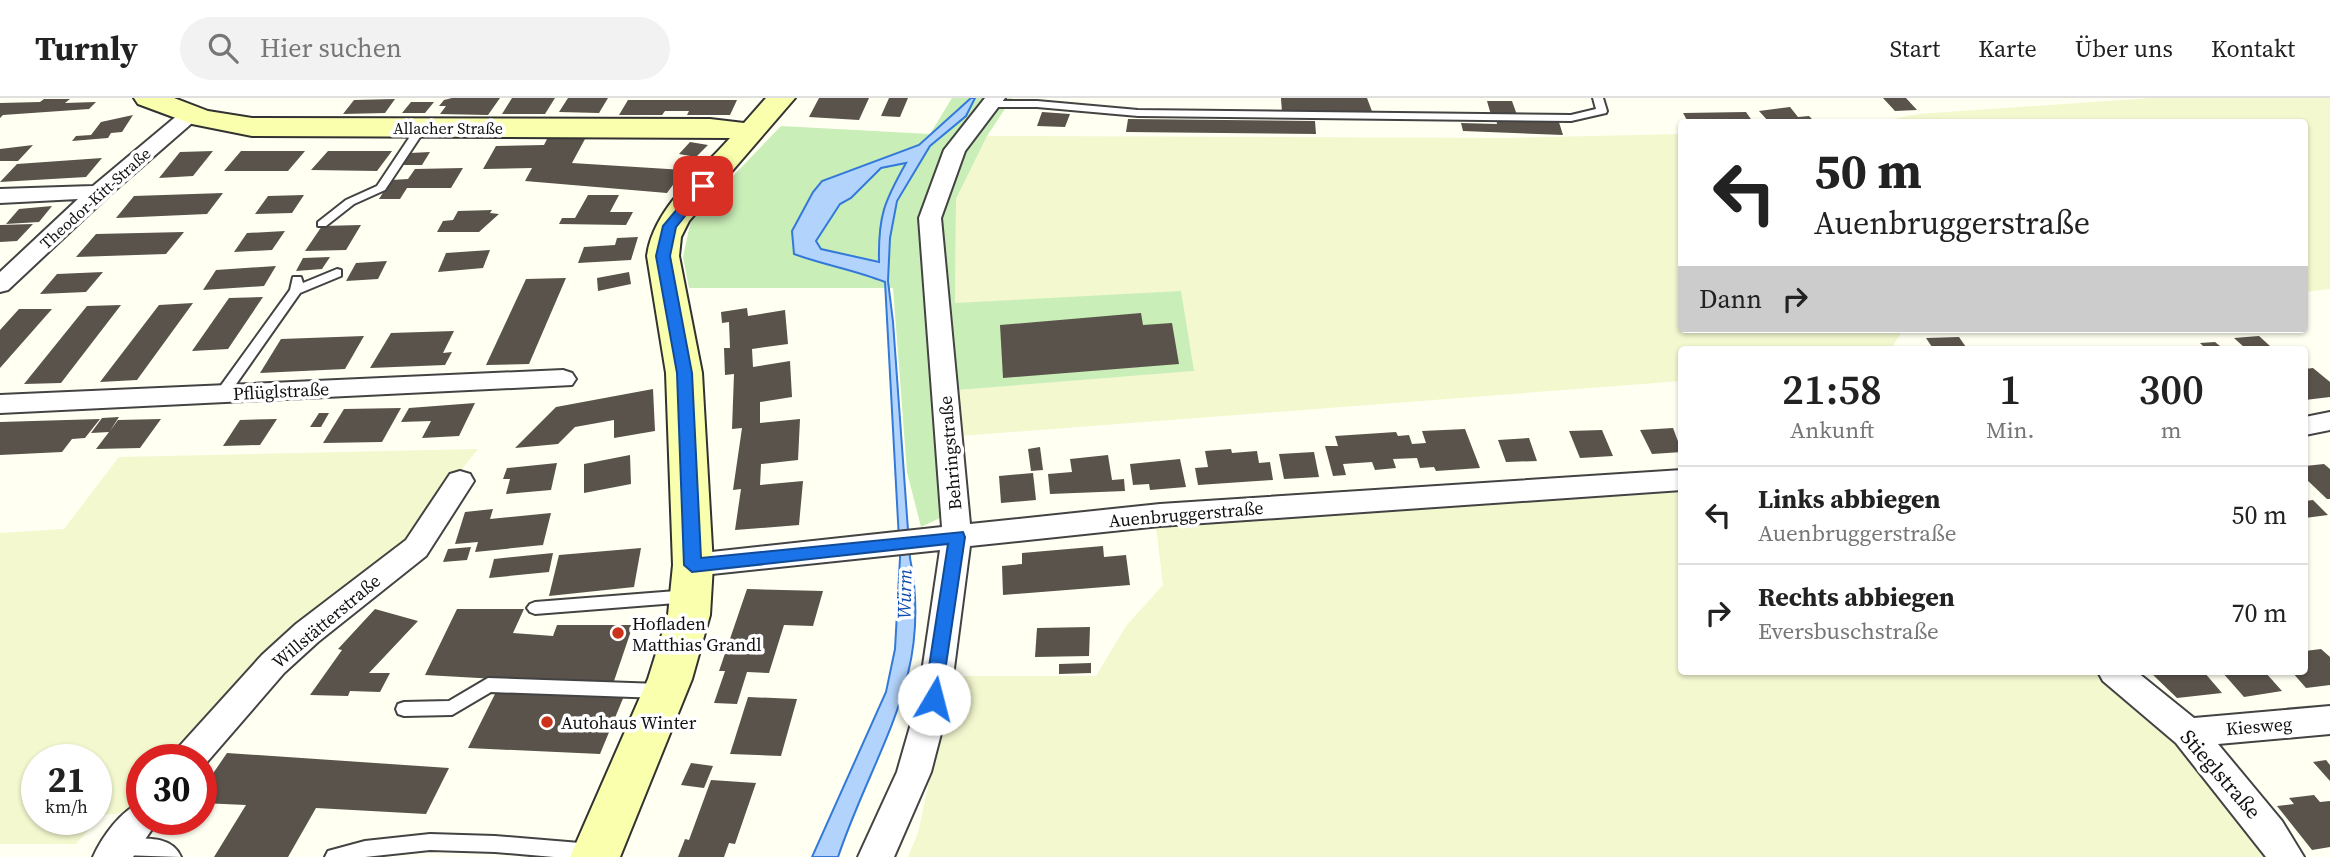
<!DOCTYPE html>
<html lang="de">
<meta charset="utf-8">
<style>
body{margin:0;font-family:"Source Serif 4",serif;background:#f2f2f2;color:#222;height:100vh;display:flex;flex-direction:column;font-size:26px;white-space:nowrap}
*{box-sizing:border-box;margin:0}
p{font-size:23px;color:#767676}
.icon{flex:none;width:38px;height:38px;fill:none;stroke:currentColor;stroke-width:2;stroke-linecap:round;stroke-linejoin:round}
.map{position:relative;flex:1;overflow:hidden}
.sheet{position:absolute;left:1678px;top:248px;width:630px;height:329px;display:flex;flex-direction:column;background:#fff;border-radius:7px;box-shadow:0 2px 5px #0004}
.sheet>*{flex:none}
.top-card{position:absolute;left:1678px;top:21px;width:630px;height:214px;border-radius:7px;box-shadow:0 2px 5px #0004;background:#fff;color:#222;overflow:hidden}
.speed{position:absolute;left:21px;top:646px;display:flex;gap:14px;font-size:35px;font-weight:700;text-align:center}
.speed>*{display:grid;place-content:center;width:91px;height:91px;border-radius:50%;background:#fff;box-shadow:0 2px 5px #0004;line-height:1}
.speed small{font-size:18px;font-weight:400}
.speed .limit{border:10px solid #d22;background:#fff;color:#111}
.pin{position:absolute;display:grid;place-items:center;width:60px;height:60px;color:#fff;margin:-30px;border-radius:14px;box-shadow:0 4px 10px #0006}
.me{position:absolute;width:77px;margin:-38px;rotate:8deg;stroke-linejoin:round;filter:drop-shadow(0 0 5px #0008)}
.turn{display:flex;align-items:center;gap:24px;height:147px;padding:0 21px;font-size:32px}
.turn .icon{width:91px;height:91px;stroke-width:2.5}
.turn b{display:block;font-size:49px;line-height:60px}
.then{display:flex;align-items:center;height:66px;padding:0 21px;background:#0003;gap:14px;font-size:26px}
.eta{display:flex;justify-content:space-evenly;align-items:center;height:119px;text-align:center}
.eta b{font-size:42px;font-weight:600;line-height:49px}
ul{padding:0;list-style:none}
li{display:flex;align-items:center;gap:21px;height:98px;padding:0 21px;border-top:2px solid #e0e0e0}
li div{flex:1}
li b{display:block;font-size:26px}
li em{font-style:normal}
header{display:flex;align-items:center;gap:42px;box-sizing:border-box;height:98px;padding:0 35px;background:#fff;border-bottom:2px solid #e0e0e0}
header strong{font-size:33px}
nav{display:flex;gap:38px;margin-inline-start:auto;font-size:24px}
.search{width:490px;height:63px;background:#f2f2f2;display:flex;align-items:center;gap:18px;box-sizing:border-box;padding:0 24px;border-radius:38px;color:#767676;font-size:26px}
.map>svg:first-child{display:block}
</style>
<header>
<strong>Turnly</strong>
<div class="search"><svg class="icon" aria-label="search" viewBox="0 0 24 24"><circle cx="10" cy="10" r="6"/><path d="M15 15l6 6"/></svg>Hier suchen</div>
<nav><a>Start</a><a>Karte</a><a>Über uns</a><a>Kontakt</a></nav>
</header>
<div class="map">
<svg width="2330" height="759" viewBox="0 0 2330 759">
<rect width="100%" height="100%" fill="#fffff2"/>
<g fill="#f4f8cf" fill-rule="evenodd">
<path d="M2152,0H2330V191L2305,194V24H1879L1918,16Z"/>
<path d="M1682,36V231H1917L1903,232L1890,252H1682V283L960,338L958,292L1194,273L955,205L956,101L987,38L1505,40Z"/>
<path d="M478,351L406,441L178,661L142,662V705L135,714L102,717L76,746H0V435L64,431L119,359ZM37,662H96V721H37Z"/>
<path d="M1682,383V574H2105L2164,627L2273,759H908L918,735L952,578H1096L1126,528L1163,487L1156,429Z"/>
</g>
<path fill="#caeeb8" d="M952,0H1012L987,38L956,101L955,205L1181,193L1194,273L958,292L965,408L921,429L907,374L893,190H689L683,159L691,122L781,28L930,36Z"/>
<path fill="#b2d3fb" stroke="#3379d9" stroke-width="2" fill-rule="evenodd" d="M971,0H975L966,18L930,48L897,103L890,140L888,183L893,224L910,460C934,579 874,652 838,759H812L886,594L895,551L900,460L885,184C855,172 824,167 794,156L792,133L813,94L822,83L919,47ZM906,65C884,104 878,118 879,164L821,151L816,143L840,106L851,100L881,70Z"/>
<g fill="#59534b">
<path d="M452,0H500L488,17L440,16L446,8H439L444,2Z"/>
<path d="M512,0H555L545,16H502Z"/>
<path d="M568,0H608L599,15L559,14Z"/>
<path d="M819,0H869L859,22L809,19Z"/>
<path d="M889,0H908L900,19L881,18Z"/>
<path d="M1281,0H1367L1373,16L1282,15Z"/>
<path d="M1883,0H1906L1917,12L1895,13Z"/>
<path d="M44,1H70L65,5L96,4L89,11L3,17L0,20V5L40,4Z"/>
<path d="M395,1L385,15L343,16L354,2Z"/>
<path d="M628,2H737L730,17H687L689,13H665L662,17H619Z"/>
<path d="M1487,3H1512L1517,17H1491Z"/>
<path d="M411,4H434L425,15H402Z"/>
<path d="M1790,9L1798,19L1809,18L1815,24H1769L1759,13Z"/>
<path d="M1042,14L1070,16L1065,29L1037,28Z"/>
<path d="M1746,14L1753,24H1688L1683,15Z"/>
<path d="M133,17L122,34L111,35L108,40L72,43L76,38L91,37L101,24Z"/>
<path d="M1496,20L1558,21L1563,37L1463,33L1461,25L1497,26Z"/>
<path d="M1128,21L1315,23L1316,36L1126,34Z"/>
<path d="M547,41H585L572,65L684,72L667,95L525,83L532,70L483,71L496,48L544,47Z"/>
<path d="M690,44L708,47L696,59L679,56Z"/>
<path d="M33,47L18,63H0V51Z"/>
<path d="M213,53L193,78L159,80L180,54Z"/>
<path d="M241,53H305L288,73H224Z"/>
<path d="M328,53H392L377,73L311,72Z"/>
<path d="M430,54L422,67H401L410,55Z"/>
<path d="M102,60L86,79L0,84L17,66Z"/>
<path d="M463,70L451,90H407L400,101H379L391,82L408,81L415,71Z"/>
<path d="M223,95L207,116L116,120L134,98Z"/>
<path d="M304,97L292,115L255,116L268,98Z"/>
<path d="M588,97H619L610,114H633L626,127L559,126L562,120H575Z"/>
<path d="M52,108L39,124L6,126L19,111Z"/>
<path d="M492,112L490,115L499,116L479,134H437L443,123L453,122L458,113Z"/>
<path d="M33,126L17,143L0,144V127Z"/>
<path d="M361,127L346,152L305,153L322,128Z"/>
<path d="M285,133L272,152L234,154L247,135Z"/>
<path d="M184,134L166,156L76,159L96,136Z"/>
<path d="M638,139L631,162L578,165L584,149L615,147L617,140Z"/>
<path d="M490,152L483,170L438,174L446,155Z"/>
<path d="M330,159L322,171L296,173L303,160Z"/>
<path d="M387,163L378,181L346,183L356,165Z"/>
<path d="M276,168L264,188L203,192L216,172Z"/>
<path d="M103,174L86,194L40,196L57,176Z"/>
<path d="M629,174L631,186L598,193L597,180Z"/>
<path d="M566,180L529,266L486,267L526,181Z"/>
<path d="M263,199L228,251L192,253L229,200Z"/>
<path d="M193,205L137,282L100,284L159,207Z"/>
<path d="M121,207L61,285L24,286L87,208Z"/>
<path d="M747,210L748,218L785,212L788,246L752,251L753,269L790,263L792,299L760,304V325L800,321L798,362L761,366L760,387L803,383L799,427L735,432L741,391L733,392L742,330L732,331L734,276L725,277L724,250H730L729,224L722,225L721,214Z"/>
<path d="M19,211H52L0,270V232Z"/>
<path d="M1141,215L1143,227L1172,225L1179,266L1003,280L1000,227Z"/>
<path d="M454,233L443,255L452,254L445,267L370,270L391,235Z"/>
<path d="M364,238L345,271L260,275L281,241Z"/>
<path d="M2259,238L2270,248L2245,250L2234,240Z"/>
<path d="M1959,239L1968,252H1934L1926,240Z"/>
<path d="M2215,244L2225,252H2207L2200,245Z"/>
<path d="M2313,270L2330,284V299L2305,302V271Z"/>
<path d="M653,291L655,333L614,340V322L575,329L558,346L515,350L556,309Z"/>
<path d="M475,305L459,338L422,340L431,323L401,324L409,310Z"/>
<path d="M401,310L382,344L323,345L344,311Z"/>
<path d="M319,315H329L321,329H310Z"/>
<path d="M119,319L110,333L118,322L161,321L140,350L96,351L109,334L91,335L102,320Z"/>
<path d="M100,321L85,340L72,341L62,354L0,357V324Z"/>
<path d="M277,321L260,347L223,348L240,322Z"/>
<path d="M1673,330L1682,354L1652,356L1640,332Z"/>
<path d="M1465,331L1480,370L1436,373L1434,369L1420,370L1417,360L1393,361L1396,370L1375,372L1372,364L1343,366L1346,377L1333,378L1325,348H1338L1335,338L1396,334L1398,338L1409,337L1412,346L1426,345L1422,333Z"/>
<path d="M1602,332L1613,358L1580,360L1569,333Z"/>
<path d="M1529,340L1537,363L1506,364L1498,342Z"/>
<path d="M1040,349L1043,372L1031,373L1028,351Z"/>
<path d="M1231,351L1232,355L1257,353L1259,365L1270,364L1273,382L1198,387L1195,370L1208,369L1205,353Z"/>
<path d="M1314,354L1319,379L1284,381L1279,356Z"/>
<path d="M630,357L631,386L584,395V366Z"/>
<path d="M1108,357L1112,382L1124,381L1125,393L1050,396L1048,376L1072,374L1070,361Z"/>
<path d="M1180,361L1186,389L1150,392L1149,386L1133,387L1130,366Z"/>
<path d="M557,365L551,392L506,396L510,381H503L507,370Z"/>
<path d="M2324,366L2330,371V401H2327L2305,380V368Z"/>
<path d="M1033,375L1036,402L1001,405L999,378Z"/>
<path d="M2313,402L2328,417L2305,420V403Z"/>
<path d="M493,411L490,421L551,415L543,447L475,454L478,444L455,446L465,414Z"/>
<path d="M1103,448L1104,459L1126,457L1130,487L1003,497L1002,468L1022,466V455Z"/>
<path d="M471,449L467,462L443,464L448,451Z"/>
<path d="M641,450L634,489L549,498L559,457Z"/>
<path d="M553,455L549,474L489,480L494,461Z"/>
<path d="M747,491L823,493L813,528L784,527L769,575L747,574L737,606L714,605L725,573H719Z"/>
<path d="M375,511L418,523L369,575H390L380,594L350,593L348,598L310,597L342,552L338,551Z"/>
<path d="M457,511H524L513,535L553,538L557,527H633L614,583H535L425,577Z"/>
<path d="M1090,529L1089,558L1035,559L1037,530Z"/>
<path d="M2321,551L2330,559V587L2306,590L2292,574H2305V553Z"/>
<path d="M1091,565V575L1059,576V566Z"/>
<path d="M2150,574H2204L2222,595L2177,600Z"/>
<path d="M2222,574H2265L2282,593L2244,599Z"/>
<path d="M497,592L624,598L600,656L468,650Z"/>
<path d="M748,599L797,601L781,658L730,656Z"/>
<path d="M227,655L449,670L426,716L316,710L288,759H214L246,707L201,705V693Z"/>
<path d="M2326,662L2330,667V683L2313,664Z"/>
<path d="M691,665L713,668L704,690L681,687Z"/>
<path d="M711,682L756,685L735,746L729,745L724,759H678L685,741L689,742Z"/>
<path d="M2314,697L2320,704L2330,703V749L2312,752L2277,708L2294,706L2289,700Z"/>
</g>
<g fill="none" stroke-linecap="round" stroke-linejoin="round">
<defs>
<g id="lane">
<path d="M1593,0H1603L1607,13L1606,15L1571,23L1138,18L1037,9H992L987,6L992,3H1037L1138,12L1571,17L1596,11Z"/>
<path d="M421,27L426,30L385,92L354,106L326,128H318V124L346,102L377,88L417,28Z"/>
<path d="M337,171L341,172V178L300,195L227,299H217L215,296L217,293L290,192L293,179H301L303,185Z"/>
<path d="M689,492L694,494L697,498L694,502L689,504L535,516L530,514L527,510L530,506L535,504Z"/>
<path d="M488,580L660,586L666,588L668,593L666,598L660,600L491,594L452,617L404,618L398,616L396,611L398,606L404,604L449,603Z"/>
<path d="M430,736L495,738L592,746L598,748L601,754L599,759H554L495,754L430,752L365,759H325L328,753L365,743Z"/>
<path d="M121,741C142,741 171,736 181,759L121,757L115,755L112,749L115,743Z"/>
</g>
<g id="street">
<path d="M985,0H1005L965,53L941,120L970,426L1160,406L1682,372V392L1160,428L970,448L950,601L931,674L894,759H858L897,674L918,601L940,452L693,478L682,475L678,467L682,459L693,456L942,429L919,120L944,52Z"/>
<path d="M192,9L199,11L202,15L199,19L107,99L8,192L0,194V174L78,101L0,105V91L93,88L185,11Z"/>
<path d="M563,272L572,275L576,281L572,287L0,315V297Z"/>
<path d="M2330,314V332L2305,337V319Z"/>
<path d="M460,373L470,376L474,383L426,458L318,544L284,575L201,671V662H171L176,652L262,557L296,526L406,442L450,376Z"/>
<path d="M2098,574H2137L2194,620L2330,608V636L2218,646L2282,723L2304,759H2266L2176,645L2103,583Z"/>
<path d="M142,704V721H159L133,759H93C102,739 121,712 142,704Z"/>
</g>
<path id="secondary" d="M134,0H174L208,13L252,20L710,21L744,25L766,0H795L689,123L681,139L679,158L702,275L713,467L710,517L692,581L620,759H570L648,581L668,517L673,467L666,275L647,158C653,111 699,75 730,40L252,38L192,26L138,6Z"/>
</defs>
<use href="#lane" stroke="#434343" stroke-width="4"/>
<use href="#street" stroke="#434343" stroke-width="4"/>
<use href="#secondary" stroke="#323232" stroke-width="4"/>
<use href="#lane" fill="#fff" fill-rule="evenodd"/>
<use href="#street" fill="#fff" fill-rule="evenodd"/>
<use href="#secondary" fill="#faffad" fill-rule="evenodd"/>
</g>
<path fill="#1a73e8" stroke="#114b97" stroke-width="2" d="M699,85L709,88L676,129L670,158L692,275L701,460L963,434L965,439L940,607H927L924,601L948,446L692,474L684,467L677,275L656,158L663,128Z"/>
<g fill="#cc321b" stroke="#fff" stroke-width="2.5">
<circle cx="618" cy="535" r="7"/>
<circle cx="547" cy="624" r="7"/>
</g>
<g text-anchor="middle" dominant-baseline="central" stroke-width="7" stroke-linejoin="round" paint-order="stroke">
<g font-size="16" fill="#101010" stroke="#fff">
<text x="448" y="30">Allacher Straße</text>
<text transform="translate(95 100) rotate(-42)">Theodor-Kitt-Straße</text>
</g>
<g font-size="18" fill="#101010" stroke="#fff">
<text transform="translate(281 293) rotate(-3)">Pflüglstraße</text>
<text transform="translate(950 355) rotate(-95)">Behringstraße</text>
<text transform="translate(1186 416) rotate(-5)">Auenbruggerstraße</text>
<text transform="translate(326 523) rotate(-40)">Willstätterstraße</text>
<text transform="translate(2259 628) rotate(-5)">Kiesweg</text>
</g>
<g font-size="18" fill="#101010" stroke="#fff" text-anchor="start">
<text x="632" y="525">Hofladen<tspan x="632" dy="21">Matthias Grandl</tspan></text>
<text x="561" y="624">Autohaus Winter</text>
</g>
<g font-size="19" font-style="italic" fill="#0d4bad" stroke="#fff">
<text transform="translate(904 496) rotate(-89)">Würm</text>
</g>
<g font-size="21" fill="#101010" stroke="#fff">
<text transform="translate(2221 676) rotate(49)">Stieglstraße</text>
</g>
</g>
</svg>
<div class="speed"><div>21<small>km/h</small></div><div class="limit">30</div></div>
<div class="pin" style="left:703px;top:88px;background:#d93025"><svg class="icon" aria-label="arrive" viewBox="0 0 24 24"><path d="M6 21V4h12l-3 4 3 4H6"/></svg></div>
<svg class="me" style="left:934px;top:601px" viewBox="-20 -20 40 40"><circle r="19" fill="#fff"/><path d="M0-13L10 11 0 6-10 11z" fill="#1a73e8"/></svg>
<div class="top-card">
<div class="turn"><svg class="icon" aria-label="left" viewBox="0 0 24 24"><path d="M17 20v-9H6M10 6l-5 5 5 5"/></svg><div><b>50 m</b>Auenbruggerstraße</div></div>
<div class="then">Dann<svg class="icon" aria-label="right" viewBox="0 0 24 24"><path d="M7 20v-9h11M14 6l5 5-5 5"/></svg></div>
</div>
<section class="sheet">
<div class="eta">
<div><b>21:58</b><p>Ankunft</p></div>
<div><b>1</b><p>Min.</p></div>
<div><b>300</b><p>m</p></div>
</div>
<ul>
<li><svg class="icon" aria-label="left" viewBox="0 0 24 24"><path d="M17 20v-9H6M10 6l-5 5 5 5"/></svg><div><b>Links abbiegen</b><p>Auenbruggerstraße</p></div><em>50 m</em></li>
<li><svg class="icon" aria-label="right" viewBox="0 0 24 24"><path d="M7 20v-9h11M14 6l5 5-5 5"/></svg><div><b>Rechts abbiegen</b><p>Eversbuschstraße</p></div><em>70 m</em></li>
</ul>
</section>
</div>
